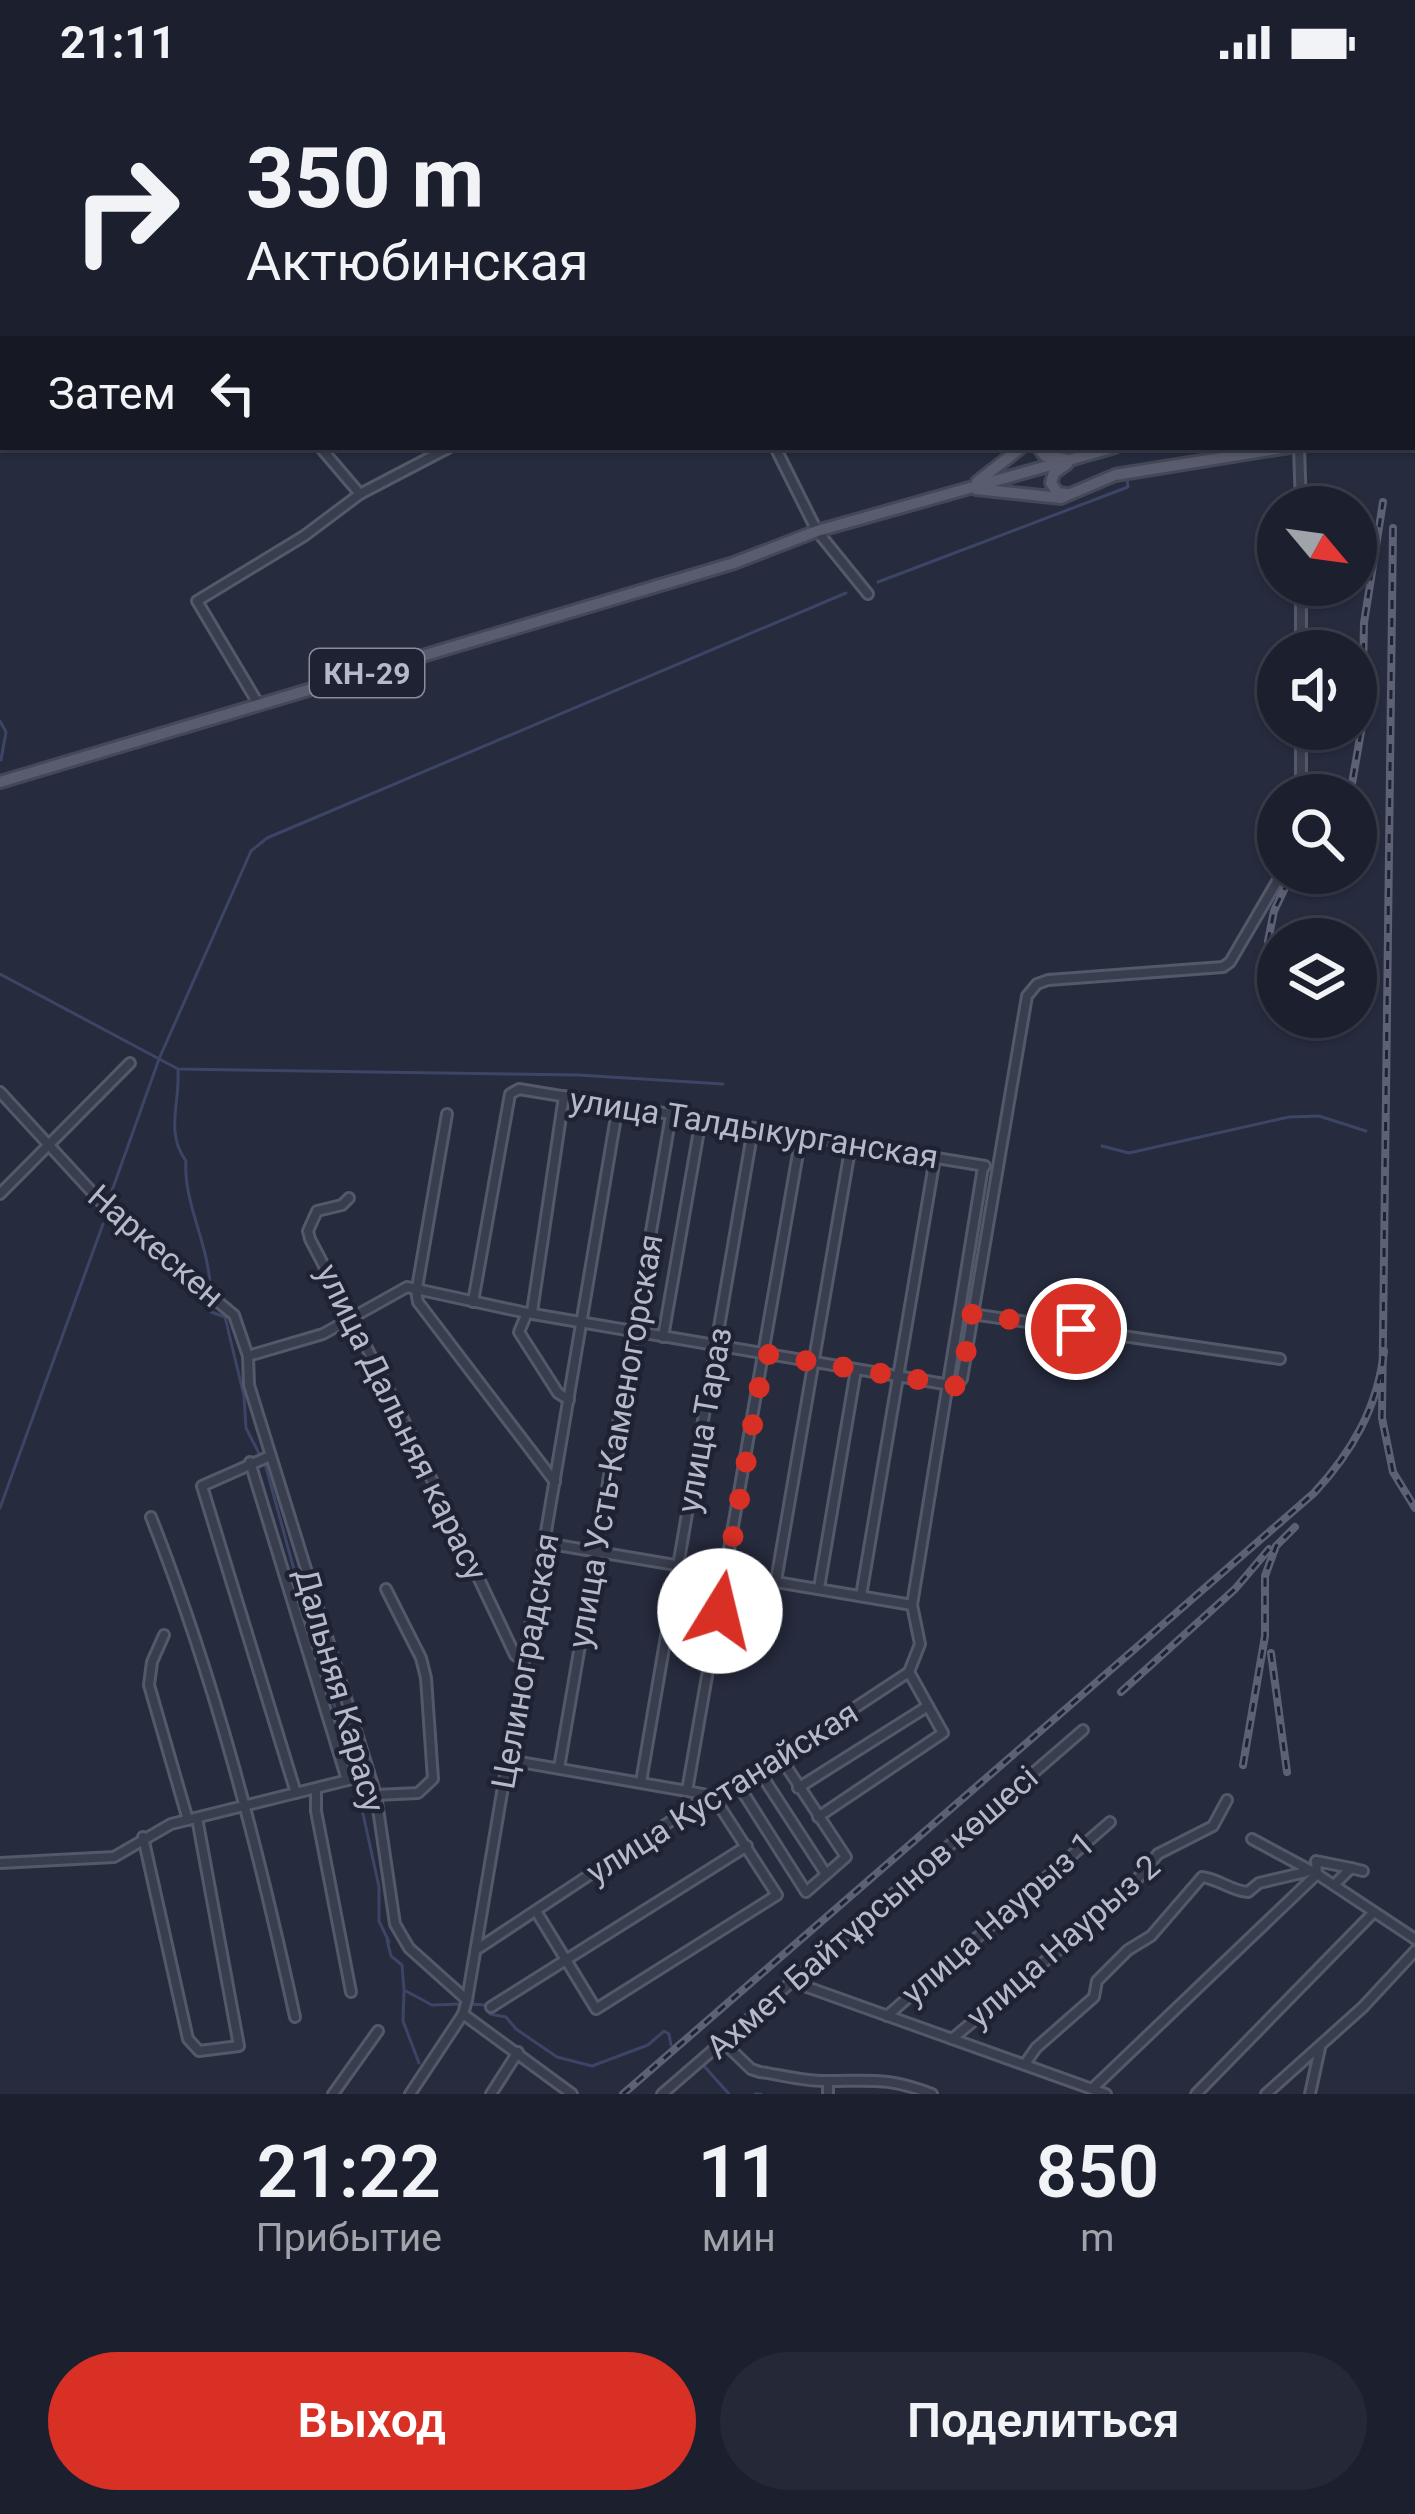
<!DOCTYPE html>
<html lang="ru">
<meta charset="utf-8">
<style>
body{margin:0;font-family:Roboto,sans-serif;background:#252836;color:#f1f3f6;height:100vh;display:flex;flex-direction:column;font-size:45px;white-space:nowrap}
*{box-sizing:border-box;margin:0}
p{font-size:39px;color:#a0a3aa}
.icon{flex:none;width:66px;height:66px;fill:none;stroke:currentColor;stroke-width:2;stroke-linecap:round;stroke-linejoin:round}
.map{position:relative;height:2010px;overflow:hidden}
.panel{display:flex;flex-direction:column;background:#1c202e;flex:1}
.panel>*{flex:none}
.hud{position:absolute;left:0px;top:0px;width:1416px;height:366px;box-shadow:0 3px 9px #0004,0 0 0 3px #3a3e4a;background:#1c202e;color:#f1f3f6;overflow:hidden}
.needle{width:78px;rotate:119deg}
.buttons{position:absolute;left:1257px;top:402px;display:grid;gap:24px}
.buttons a{display:grid;place-items:center;width:120px;height:120px;border-radius:50%;background:#1c202e;box-shadow:0 3px 9px #0004,0 0 0 3px #3a3e4a;font-size:60px}
.pin{position:absolute;display:grid;place-items:center;width:102px;height:102px;color:#fff;margin:-51px;border:6px solid #fff;border-radius:50%;box-shadow:0 3px 12px #0007}
.me{position:absolute;width:132px;margin:-66px;rotate:9deg;stroke-linejoin:round;filter:drop-shadow(0 0 9px #0008)}
.turn{display:flex;align-items:center;gap:42px;height:252px;padding:0 48px;font-size:54px}
.turn .icon{width:156px;height:156px;stroke-width:2.5}
.turn b{display:block;font-size:84px;line-height:102px}
.then{display:flex;align-items:center;height:114px;padding:0 48px;background:#0003;gap:24px;font-size:45px}
.eta{display:flex;justify-content:space-evenly;align-items:center;height:204px;text-align:center}
.eta b{font-size:72px;font-weight:600;line-height:84px}
.action{display:flex;gap:24px;margin-top:auto;padding:24px 48px}
.action a{flex:1;height:138px;border-radius:72px;background:#d93025;color:#fff;font-size:48px;font-weight:600;line-height:138px;text-align:center}
.action a+a{background:#252836;color:#f1f3f6}
.status{display:flex;justify-content:space-between;align-items:center;height:84px;padding:0 60px;background:#1c202e;direction:ltr}
.status svg{height:33px;fill:currentColor}
.map>svg:first-child{display:block}
</style>
<div class="status"><b>21:11</b><svg viewBox="0 0 49 12"><path d="M0 12V9h3v3zM5 12V6h3v6zM10 12V3h3v9zM15 12V0h3v12zM26 1h20v11H26zM47 4h2v5h-2z"/></svg></div>
<div class="map">
<svg width="1415" height="2010" viewBox="0 0 1415 2010">
<rect width="100%" height="100%" fill="#262b3e"/>
<g fill="none" stroke-linecap="round" stroke-linejoin="round">
<g stroke="#3c4566" stroke-width="3">
<path d="M0,346L3,341"/>
<path d="M878,498L1128,403L1127,395"/>
<path d="M0,637L6,648L1,676"/>
<path d="M0,890L178,985L578,991L723,1000"/>
<path d="M178,987C180,1019 165,1049 186,1077C183,1117 208,1159 210,1201"/>
<path d="M1102,1062L1129,1069L1289,1033L1319,1032L1366,1047"/>
<path d="M109,1115L159,975L251,767L267,754L846,509"/>
<path d="M208,1218L211,1228L225,1233L244,1312L246,1344L266,1383L311,1548L356,1689"/>
<path d="M0,1424L103,1140"/>
<path d="M360,1698L362,1725L379,1803V1837L389,1858"/>
<path d="M387,1856L391,1872L402,1881L404,1906L432,1921L461,1920"/>
<path d="M404,1908L403,1937L419,1979"/>
<path d="M470,1920L484,1921L490,1930L506,1933L516,1945L557,1973L592,1982L648,1961L664,1947L669,1950L671,1961"/>
<path d="M704,1982L729,2010"/>
<path d="M755,2010H761"/>
</g>
<defs>
<g id="minor">
<path d="M10,0L12,3"/>
<path d="M259,0L260,3"/>
<path d="M861,0V3"/>
<path d="M1292,0L1293,3"/>
<path d="M179,3L181,0"/>
<path d="M501,3L507,0"/>
<path d="M575,3L576,0"/>
<path d="M718,3V0"/>
<path d="M939,3L940,0"/>
<path d="M0,299L3,294"/>
<path d="M320,363L360,410"/>
<path d="M775,363L817,447L868,510"/>
<path d="M1299,363L1301,423"/>
<path d="M1301,567V501"/>
<path d="M259,621L197,517L304,452L360,410L450,363"/>
<path d="M1301,645V711"/>
<path d="M0,1008L115,1133L234,1231L248,1272L249,1301L376,1711L395,1840L409,1864L467,1916"/>
<path d="M0,1110L130,979"/>
<path d="M349,1114L342,1121L317,1127L308,1147L310,1155L395,1318L515,1571L524,1578"/>
<path d="M417,1204L447,1030"/>
<path d="M416,1206L418,1218L555,1398"/>
<path d="M473,1218L510,1010L519,1005L985,1082"/>
<path d="M532,1228L564,1012"/>
<path d="M527,1229L519,1248L558,1309L569,1316"/>
<path d="M972,1230L1280,1275"/>
<path d="M663,1253L701,1035"/>
<path d="M248,1272L323,1250L407,1203L527,1229L956,1302L962,1295L1027,912L1037,900L1048,896L1223,883L1230,878L1282,789"/>
<path d="M270,1372L202,1402L296,1709"/>
<path d="M250,1378L347,1696"/>
<path d="M151,1433C215,1595 258,1763 295,1933"/>
<path d="M545,1459L912,1521"/>
<path d="M776,1497L851,1060"/>
<path d="M819,1504L856,1286"/>
<path d="M861,1512L935,1074"/>
<path d="M164,1551L152,1578L149,1601L188,1736"/>
<path d="M508,1676L687,1707"/>
<path d="M559,1684L671,1031"/>
<path d="M759,1687L826,1790"/>
<path d="M641,1698L753,1045"/>
<path d="M737,1699L806,1808L846,1773L780,1673"/>
<path d="M798,1704L928,1622"/>
<path d="M316,1705V1727L351,1908"/>
<path d="M376,1711L418,1709L433,1695L426,1594L421,1574L386,1505"/>
<path d="M818,1733L943,1649L909,1588"/>
<path d="M143,1753L188,1955L199,1967L239,1962L197,1734"/>
<path d="M0,1779L114,1773L171,1740L368,1691"/>
<path d="M1351,1784L1316,1777L1317,1790L1415,1855"/>
<path d="M1334,1801L1351,1784L1363,1787"/>
<path d="M536,1827L596,1925L777,1811L713,1712L687,1707L801,1052"/>
<path d="M476,1866L695,1721L759,1687L909,1588L920,1560L912,1521L983,1083"/>
<path d="M793,1898L1106,2010"/>
<path d="M491,1923L747,1762"/>
<path d="M463,1930L572,2010"/>
<path d="M887,1932L1110,1738"/>
<path d="M952,1955L1125,1810L1158,1770L1213,1742L1227,1716"/>
<path d="M722,1957L751,1985L760,1988C782,1991 806,1998 828,1997C871,1997 889,1993 932,2010"/>
<path d="M1025,1980L1036,1964L1094,1913L1097,1897L1128,1866L1151,1852L1202,1793C1219,1795 1231,1807 1248,1808L1259,1799L1306,1788"/>
<path d="M828,1997V2010"/>
<path d="M1092,2005L1317,1790L1252,1755"/>
<path d="M333,2010L378,1947"/>
<path d="M410,2010L463,1930L467,1916L618,1021"/>
<path d="M491,2010L518,1968"/>
<path d="M662,2010L1083,1646"/>
<path d="M1196,2010L1374,1828"/>
<path d="M1266,2010L1363,1923L1415,1867"/>
<path d="M1310,2010L1320,1964"/>
</g>
<g id="major">
<path d="M1413,336H1415"/>
<path d="M1038,363L1045,372L1065,375"/>
<path d="M977,398L1022,363"/>
<path d="M976,405L1061,414L1115,391L1289,363"/>
<path d="M1066,410L1058,409L1051,399L1054,389L1067,380"/>
<path d="M0,698L734,479L817,447L1115,363"/>
</g>
</defs>
<use href="#minor" stroke="#545969" stroke-width="14"/>
<use href="#major" stroke="#434757" stroke-width="16"/>
<use href="#minor" stroke="#393e4e" stroke-width="8"/>
<use href="#major" stroke="#585c6e" stroke-width="10"/>
<defs>
<g id="rail">
<path d="M1395,0V3"/>
<path d="M1413,175L1415,200"/>
<path d="M1413,223L1415,248"/>
<path d="M1393,444L1382,1334L1393,1388L1415,1424"/>
<path d="M1350,711L1362,642L1364,539L1383,418"/>
<path d="M1268,857L1274,827L1292,789"/>
<path d="M1271,1569L1287,1688"/>
<path d="M1121,1608L1235,1505L1269,1465"/>
<path d="M1243,1681L1265,1552V1492L1276,1462L1295,1443"/>
<path d="M623,2010L1314,1409C1352,1368 1378,1323 1384,1267"/>
</g>
</defs>
<use href="#rail" stroke="#5c6175" stroke-width="8"/>
<use href="#rail" stroke="#1e2333" stroke-width="3" stroke-dasharray="9" stroke-linecap="butt"/>
</g>
<g fill="none" stroke-linecap="round" stroke-linejoin="round">
<path stroke="#d93025" stroke-width="21" stroke-dasharray="0 37.8" d="M720,1527L765,1270L956,1302L962,1294L972,1230L1076,1245"/>
</g>
<g text-anchor="middle" dominant-baseline="central" stroke-width="9" stroke-linejoin="round" paint-order="stroke">
<rect fill="#1e2333" stroke="#888c9c" stroke-width="3" x="310" y="565" width="114" height="48" rx="9"/>
<g font-size="30" font-weight="bold" fill="#b6b9c9">
<text x="367" y="589">КН-29</text>
</g>
<g font-size="33" fill="#b6b9c9" stroke="#1e2333">
<text transform="translate(754 1044) rotate(9)">улица Талдыкурганская</text>
<text transform="translate(156 1162) rotate(41)">Наркескен</text>
<text transform="translate(704 1336) rotate(-80)">улица Тараз</text>
<text transform="translate(402 1338) rotate(64)">улица Дальняя карасу</text>
<text transform="translate(615 1357) rotate(-80)">улица Усть-Каменогорская</text>
<text transform="translate(525 1577) rotate(-80)">Целиноградская</text>
<text transform="translate(340 1606) rotate(74)">Дальняя Карасу</text>
<text transform="translate(722 1708) rotate(-32)">улица Кустанайская</text>
<text transform="translate(872 1828) rotate(-41)">Ахмет Байтұрсынов көшесі</text>
<text transform="translate(998 1834) rotate(-41)">улица Наурыз 1</text>
<text transform="translate(1063 1857) rotate(-41)">улица Наурыз 2</text>
</g>
</g>
</svg>
<div class="buttons">
<a><svg class="needle" viewBox="-14 -14 28 28"><path d="M0-13l5 13h-10z" fill="#e53935"/><path d="M0 13l5-13h-10z" fill="#a0a3aa"/></svg></a>
<a><svg class="icon" aria-label="sound" viewBox="0 0 24 24"><path d="M4 9h4l5-4v14l-5-4H4zM17 9q2 3 0 6"/></svg></a>
<a><svg class="icon" aria-label="search" viewBox="0 0 24 24"><circle cx="10" cy="10" r="6"/><path d="M15 15l6 6"/></svg></a>
<a><svg class="icon" aria-label="layers" viewBox="0 0 24 24"><path d="M12 4l9 5-9 5-9-5zM3 14l9 5 9-5"/></svg></a>
</div>
<div class="pin" style="left:1076px;top:1245px;background:#d93025"><svg class="icon" aria-label="arrive" viewBox="0 0 24 24"><path d="M6 21V4h12l-3 4 3 4H6"/></svg></div>
<svg class="me" style="left:720px;top:1527px" viewBox="-20 -20 40 40"><circle r="19" fill="#fff"/><path d="M0-13L10 11 0 6-10 11z" fill="#d93025"/></svg>
<div class="hud">
<div class="turn"><svg class="icon" aria-label="right" viewBox="0 0 24 24"><path d="M7 20v-9h11M14 6l5 5-5 5"/></svg><div><b>350 m</b>Актюбинская</div></div>
<div class="then">Затем<svg class="icon" aria-label="left" viewBox="0 0 24 24"><path d="M17 20v-9H6M10 6l-5 5 5 5"/></svg></div>
</div>
</div>
<section class="panel">
<div class="eta">
<div><b>21:22</b><p>Прибытие</p></div>
<div><b>11</b><p>мин</p></div>
<div><b>850</b><p>m</p></div>
</div>
<div class="action"><a>Выход</a><a>Поделиться</a></div>
</section>
